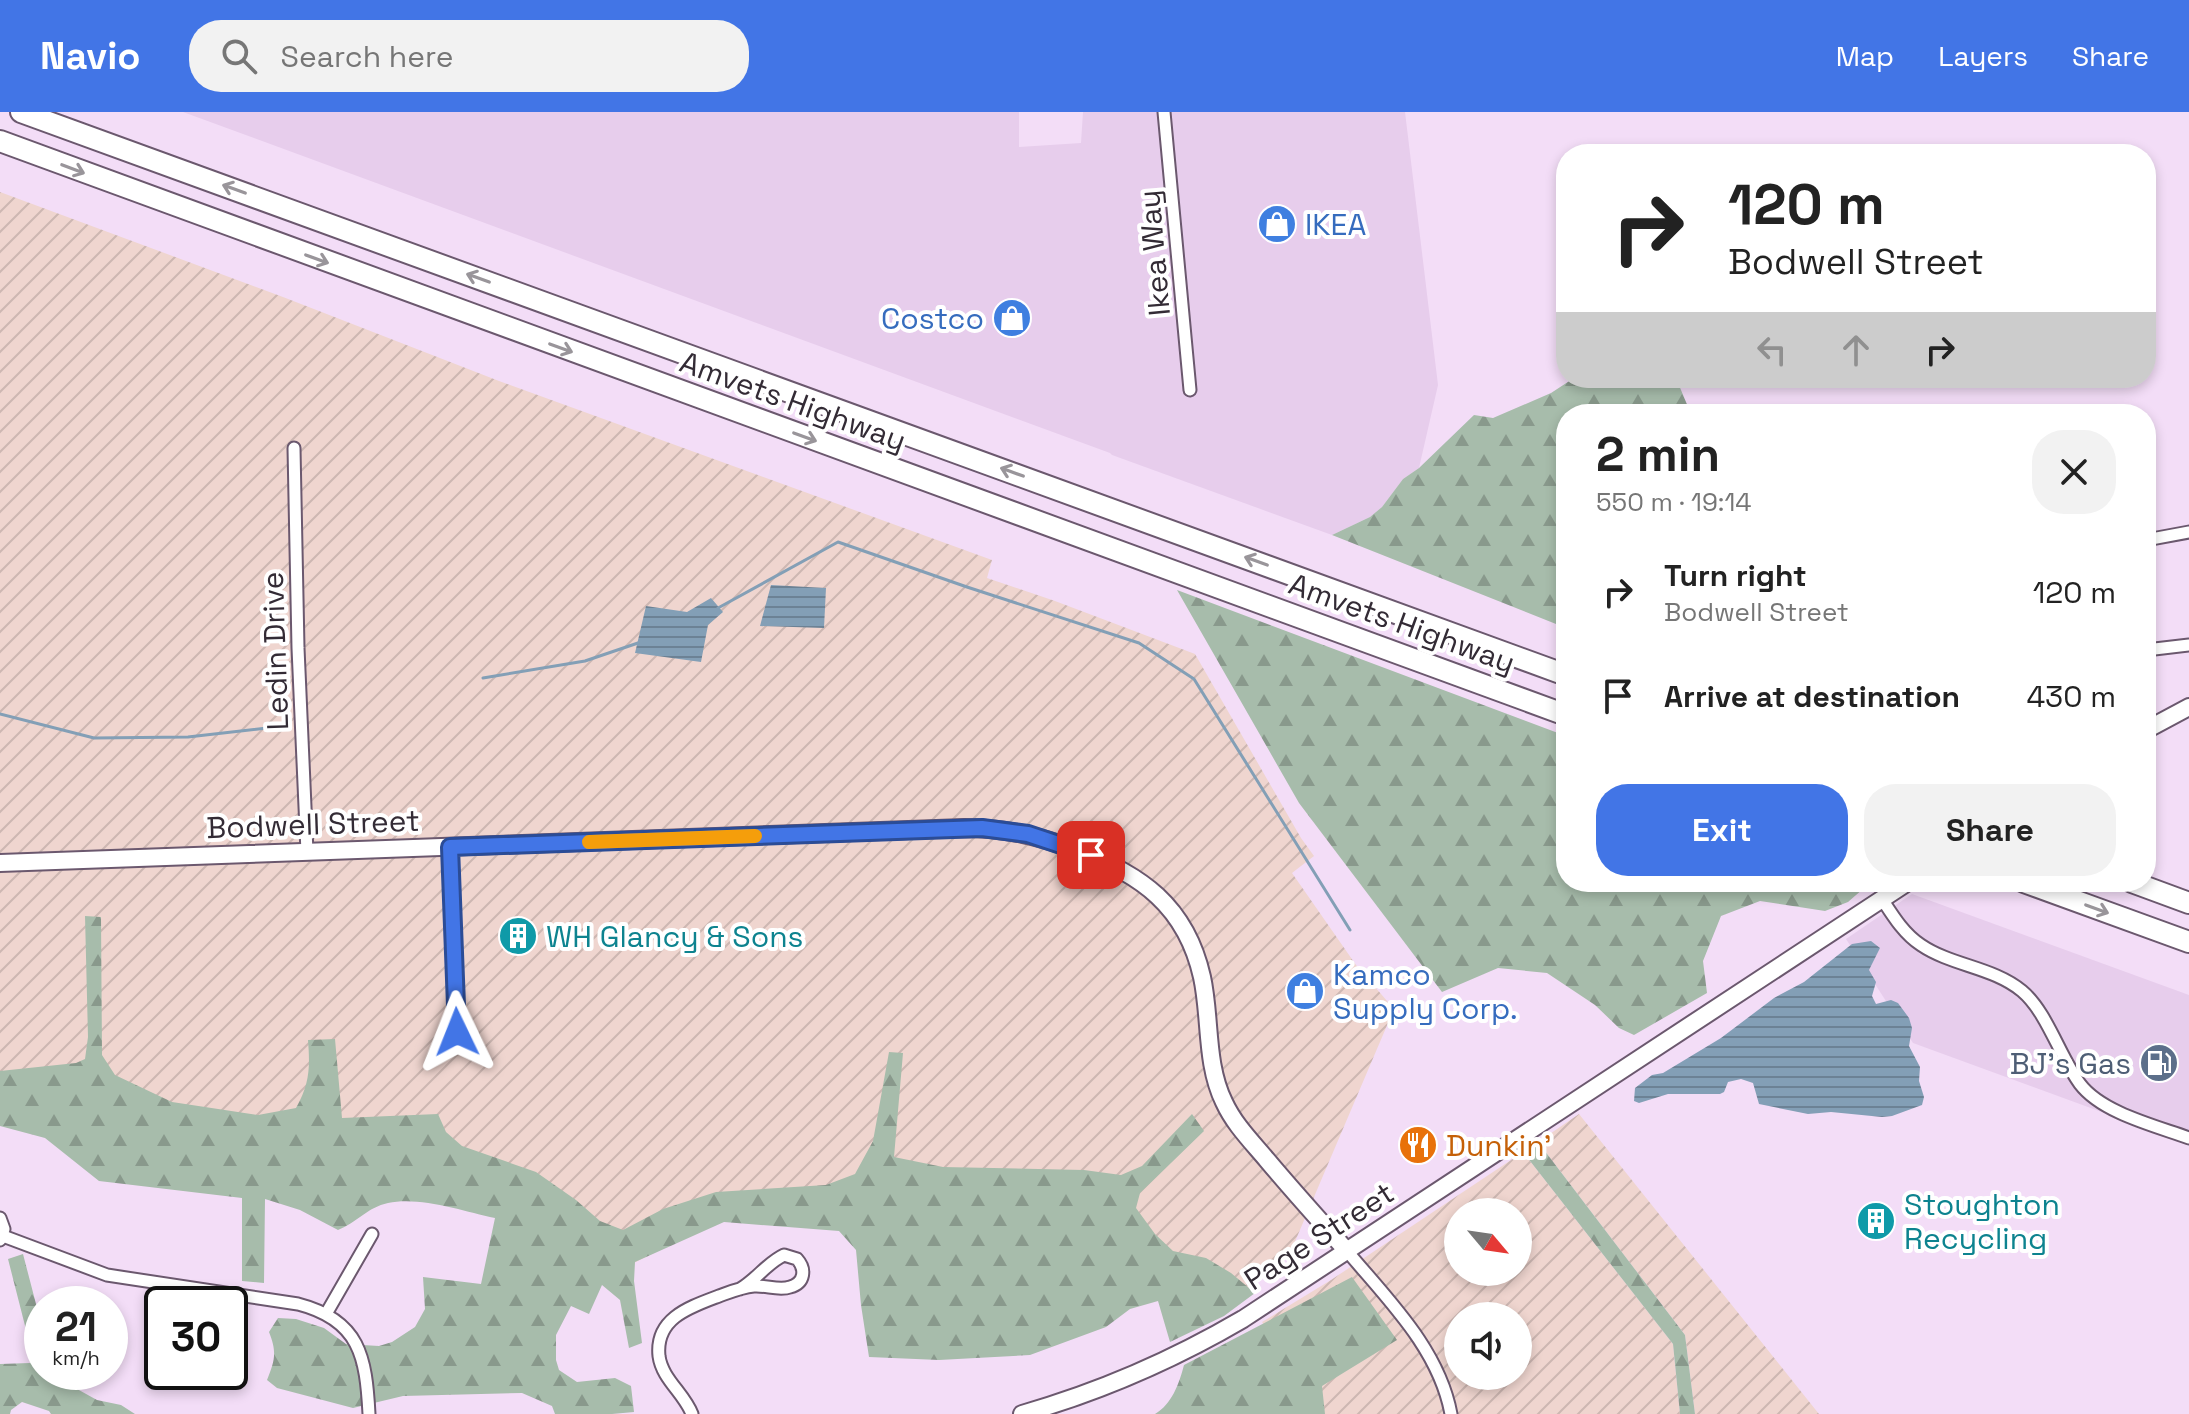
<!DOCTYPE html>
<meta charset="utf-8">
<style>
body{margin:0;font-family:"Space Grotesk",sans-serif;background:#f2f2f2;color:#222;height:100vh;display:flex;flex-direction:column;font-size:30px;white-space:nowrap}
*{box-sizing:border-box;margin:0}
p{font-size:26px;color:#767676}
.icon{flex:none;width:44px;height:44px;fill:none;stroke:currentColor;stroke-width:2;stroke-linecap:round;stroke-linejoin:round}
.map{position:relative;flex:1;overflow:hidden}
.sheet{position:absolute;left:1556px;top:292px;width:600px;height:488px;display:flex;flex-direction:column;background:#fff;border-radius:32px;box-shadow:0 4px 12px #0003}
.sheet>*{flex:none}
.hud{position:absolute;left:1556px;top:32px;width:600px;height:244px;border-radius:32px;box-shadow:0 4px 12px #0003;background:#fff;color:#222;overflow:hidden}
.needle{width:52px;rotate:119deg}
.fabs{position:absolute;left:1444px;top:1086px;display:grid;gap:16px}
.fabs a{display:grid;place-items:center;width:88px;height:88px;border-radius:50%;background:#fff;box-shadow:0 4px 12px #0003;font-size:40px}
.speed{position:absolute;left:24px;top:1174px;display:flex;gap:16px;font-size:40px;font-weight:700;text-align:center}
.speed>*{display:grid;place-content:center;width:104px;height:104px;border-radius:50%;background:#fff;box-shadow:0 4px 12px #0003;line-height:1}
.speed small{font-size:20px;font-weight:400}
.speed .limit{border:4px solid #111;border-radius:12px;background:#fff;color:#111}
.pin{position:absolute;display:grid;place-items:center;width:68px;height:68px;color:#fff;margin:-34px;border-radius:16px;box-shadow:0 4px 12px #0006}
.me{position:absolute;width:88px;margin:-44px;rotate:358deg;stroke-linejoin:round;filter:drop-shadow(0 0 6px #0008)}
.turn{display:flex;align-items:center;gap:28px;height:168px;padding:0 40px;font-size:36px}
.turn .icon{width:104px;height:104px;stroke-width:2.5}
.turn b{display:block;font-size:56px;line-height:68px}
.lanes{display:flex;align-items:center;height:76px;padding:0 40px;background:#0003;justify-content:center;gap:40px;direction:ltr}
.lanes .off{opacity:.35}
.round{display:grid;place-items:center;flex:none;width:84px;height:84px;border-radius:32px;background:#f2f2f2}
.overview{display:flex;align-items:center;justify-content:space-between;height:136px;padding:0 40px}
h1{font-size:48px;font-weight:700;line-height:60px}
.primary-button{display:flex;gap:16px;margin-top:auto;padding:16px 40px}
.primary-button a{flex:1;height:92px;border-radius:32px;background:#4275e6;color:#fff;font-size:32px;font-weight:700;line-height:92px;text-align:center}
.primary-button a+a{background:#f2f2f2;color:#222}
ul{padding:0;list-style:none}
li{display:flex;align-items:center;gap:24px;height:104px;padding:0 40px}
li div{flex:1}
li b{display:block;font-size:30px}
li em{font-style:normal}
header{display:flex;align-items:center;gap:48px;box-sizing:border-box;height:112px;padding:0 40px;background:#4275e6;color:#fff}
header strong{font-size:38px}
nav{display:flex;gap:44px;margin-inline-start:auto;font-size:28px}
.search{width:560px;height:72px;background:#f2f2f2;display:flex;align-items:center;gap:20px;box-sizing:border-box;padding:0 28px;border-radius:32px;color:#767676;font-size:30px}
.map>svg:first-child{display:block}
</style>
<header>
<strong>Navio</strong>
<div class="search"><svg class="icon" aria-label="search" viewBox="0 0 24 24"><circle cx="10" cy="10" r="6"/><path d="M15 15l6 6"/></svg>Search here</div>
<nav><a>Map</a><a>Layers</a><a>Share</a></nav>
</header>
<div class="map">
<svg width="2189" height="1302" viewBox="0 0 2189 1302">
<defs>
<pattern id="industrial-furrows" width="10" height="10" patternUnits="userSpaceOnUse" patternTransform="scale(2)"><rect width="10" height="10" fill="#efd5cf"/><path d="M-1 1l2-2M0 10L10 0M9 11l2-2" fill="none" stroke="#cdb7b2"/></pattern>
<pattern id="forest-firs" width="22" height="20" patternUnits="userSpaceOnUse" patternTransform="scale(2)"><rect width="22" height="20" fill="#a7bcab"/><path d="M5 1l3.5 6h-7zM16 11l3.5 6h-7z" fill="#89998c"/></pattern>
<pattern id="water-rules" width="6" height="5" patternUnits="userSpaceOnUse" patternTransform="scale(2)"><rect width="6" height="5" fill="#839fb6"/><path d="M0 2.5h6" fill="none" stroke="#6c8295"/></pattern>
</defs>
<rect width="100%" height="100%" fill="#f3ddf7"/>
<g fill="#e7cdec">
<path d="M183,0H1019V35L1081,31L1083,0H1405L1438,273L1419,356L1403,367L1382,395L1370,405L1332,423L1112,343L1110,341Z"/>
<path d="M1912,782L2189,883V1032L1913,931L1846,827Z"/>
</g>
<g fill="url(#industrial-furrows)" fill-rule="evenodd">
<path d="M0,80L283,185L499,269L992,448L987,466L1055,489L1195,542L1301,726L1314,744L1292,761L1356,853L1394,897L1291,1139L1233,1189L1121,1136L724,1105L632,1152L519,1070L0,985Z"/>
<path d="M1579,1002L1819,1302H1695L1685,1223L1538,1030Z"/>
<path d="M1523,1040L1673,1232L1680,1302H1283L1311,1286L1262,1210L1331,1168ZM1458,1100H1518V1160H1458ZM1458,1204H1518V1264H1458Z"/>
</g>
<g fill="url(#forest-firs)">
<path d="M1574,266H1676L1691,302H1566V516L1332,423L1370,405L1382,395L1403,367L1419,356L1474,303L1493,306L1551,281Z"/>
<path d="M1177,478L1566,624V770H1871L1848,790L1825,799L1760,789L1721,804L1703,849L1707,881L1634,923L1619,916L1595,893L1547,861L1498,856L1442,880L1299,691Z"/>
<path d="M85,804L101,805L102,943L115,963L172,990L258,1003L296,996C310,971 310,955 308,928L335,927L342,1006L438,1002L446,1020L462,1034L536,1060L576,1088L600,1109L623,1118L663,1097L716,1080L826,1073L855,1062L873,1029L889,940L903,941L894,1045L943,1055L1084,1058L1121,1063L1142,1054L1192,1002L1204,1019L1140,1081L1136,1096L1155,1122L1173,1139L1206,1146L1231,1161L1255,1181L1224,1204L1170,1230L1158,1189L1130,1197L1106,1215L1030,1243L939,1248L869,1245L861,1193L856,1138L839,1119L724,1110L635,1150L634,1169L642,1231L629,1236L620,1188L602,1173L589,1202L571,1194L556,1223V1248L559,1258L577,1270L615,1266L631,1274L634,1300L612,1302H555L552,1294L522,1281L403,1284L353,1296L277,1276L267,1268C275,1248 277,1240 269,1220L278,1206L296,1207L324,1216L346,1232L379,1234L392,1230L415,1215L425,1197L423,1165L481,1172L495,1106C463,1099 419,1084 388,1091C368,1095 356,1111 338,1118L300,1098L265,1087L264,1171L242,1169V1086L99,1069L45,1026L0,1014V959L76,951L85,947L88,925Z"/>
<path d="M1538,1030L1685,1223L1695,1302H1680L1673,1232L1523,1040Z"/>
<path d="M23,1142L42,1215V1260H58L68,1272L97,1288L121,1293L135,1302H51L49,1299L22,1290L11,1298L10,1302H0V1252L30,1251L33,1245L8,1147Z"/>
<path d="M1352,1165L1397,1228L1322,1274L1325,1302H1155C1172,1292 1179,1272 1184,1253Z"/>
</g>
<g fill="url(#water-rules)">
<path d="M771,473L826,476L824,516L760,514Z"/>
<path d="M711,486L723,500L708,513L701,550L635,541L646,494L687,500Z"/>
<path d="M1871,829L1880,836L1869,858L1876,870L1872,884L1876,892L1891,888L1898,891L1909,906L1912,916L1909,934L1920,955L1919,969L1924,985L1922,993L1892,1004L1882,1005L1831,1000L1808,1002L1759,992L1753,971L1741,967L1728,970L1724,980L1720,982H1668L1639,991L1634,989L1635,976L1652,963L1663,961L1721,926L1774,886L1804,870L1852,832Z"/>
</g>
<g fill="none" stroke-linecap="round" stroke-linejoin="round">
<g stroke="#839fb6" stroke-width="3">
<path d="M718,496L838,430L967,475L1139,531L1194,567L1350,818"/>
<path d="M483,566L585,549L638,531"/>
<path d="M0,602L94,626L188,625L285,614"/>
</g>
<defs>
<g id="street">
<path d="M1164,0L1190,278"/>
<path d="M294,336L298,536L307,740"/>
<path d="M2146,428L2189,420"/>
<path d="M2146,538L2189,533"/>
<path d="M450,735L457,920"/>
<path d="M1882,787C1893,804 1904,822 1921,833C1952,854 1993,855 2022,879C2047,900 2060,945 2080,972C2102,1001 2156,1014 2189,1026"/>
<path d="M0,1106L4,1117L0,1128"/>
<path d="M3,1124L107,1163L298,1192C360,1208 366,1245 369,1302"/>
<path d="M1347,1139C1388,1188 1439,1237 1451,1302"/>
<path d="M326,1202L372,1122"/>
<path d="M692,1302C684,1281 662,1267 659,1244C655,1206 690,1195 719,1184C730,1180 742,1175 754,1174C766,1173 779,1179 790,1175C805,1171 806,1157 797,1147L784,1143C767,1151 757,1167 740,1177"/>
</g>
<g id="secondary">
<path d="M2146,618L2189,595"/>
<path d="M0,751L964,716C1005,716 1039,724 1076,738C1141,762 1186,794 1202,865C1211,906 1205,951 1224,990C1234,1012 1251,1029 1267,1048C1293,1079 1320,1109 1347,1139"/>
<path d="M1022,1302C1099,1280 1173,1248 1243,1207L1908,770"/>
</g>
<g id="highway">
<path d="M21,0L1566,563"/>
<path d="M0,29L1566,603"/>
<path d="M2024,770L2189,830"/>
<path d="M2132,770L2189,791"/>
</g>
</defs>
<use href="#street" stroke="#6b586e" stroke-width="15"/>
<use href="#secondary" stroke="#6b586e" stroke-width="20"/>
<use href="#highway" stroke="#6b586e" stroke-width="24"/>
<use href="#street" stroke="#fff" stroke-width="11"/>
<use href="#secondary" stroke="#fff" stroke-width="16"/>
<use href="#highway" stroke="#fff" stroke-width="20"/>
</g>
<defs><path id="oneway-shaft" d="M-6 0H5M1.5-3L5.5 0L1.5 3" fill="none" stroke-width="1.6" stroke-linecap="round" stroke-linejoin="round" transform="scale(2)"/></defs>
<g stroke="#99959a">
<use href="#oneway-shaft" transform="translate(73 57) rotate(21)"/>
<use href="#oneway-shaft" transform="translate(234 77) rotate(-160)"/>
<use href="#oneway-shaft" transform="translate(317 147) rotate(20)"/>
<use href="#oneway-shaft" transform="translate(478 166) rotate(-160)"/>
<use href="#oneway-shaft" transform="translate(561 236) rotate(20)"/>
<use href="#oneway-shaft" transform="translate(805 325) rotate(20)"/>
<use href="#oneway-shaft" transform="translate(1012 360) rotate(-160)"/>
<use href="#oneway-shaft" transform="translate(1256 449) rotate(-160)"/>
<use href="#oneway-shaft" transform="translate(2097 797) rotate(20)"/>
</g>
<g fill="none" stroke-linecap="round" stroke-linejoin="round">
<defs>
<path id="route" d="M457,920L450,735L982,716L1028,722L1091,743"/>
</defs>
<use href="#route" stroke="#2b4c96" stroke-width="20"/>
<use href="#route" stroke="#4275e6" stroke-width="14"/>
<path stroke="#f59e0b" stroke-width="14" d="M589,730L755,724"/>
</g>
<defs>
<symbol id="shop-disc" viewBox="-11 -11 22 22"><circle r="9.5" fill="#3f7fe0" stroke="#fff"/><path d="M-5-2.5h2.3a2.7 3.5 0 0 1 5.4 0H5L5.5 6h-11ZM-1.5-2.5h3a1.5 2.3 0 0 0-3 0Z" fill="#fff"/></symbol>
<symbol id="building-disc" viewBox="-11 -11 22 22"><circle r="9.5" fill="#0f9aa8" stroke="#fff"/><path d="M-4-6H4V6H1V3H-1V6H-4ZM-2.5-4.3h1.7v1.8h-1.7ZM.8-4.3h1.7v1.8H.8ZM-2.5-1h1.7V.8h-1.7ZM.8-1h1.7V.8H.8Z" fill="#fff"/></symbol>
<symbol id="fuel-disc" viewBox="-11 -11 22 22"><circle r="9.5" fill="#5c6f8a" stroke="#fff"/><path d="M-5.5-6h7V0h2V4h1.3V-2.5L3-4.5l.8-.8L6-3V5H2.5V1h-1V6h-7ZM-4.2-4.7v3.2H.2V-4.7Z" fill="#fff"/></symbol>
<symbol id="restaurant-disc" viewBox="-11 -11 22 22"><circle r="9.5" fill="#e8710a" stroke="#fff"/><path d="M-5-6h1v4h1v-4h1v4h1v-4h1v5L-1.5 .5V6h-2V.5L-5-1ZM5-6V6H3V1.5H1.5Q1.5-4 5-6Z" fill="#fff"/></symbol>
</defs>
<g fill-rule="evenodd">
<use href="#shop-disc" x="1255" y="90" width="44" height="44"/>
<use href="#shop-disc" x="990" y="184" width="44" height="44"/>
<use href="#building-disc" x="496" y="802" width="44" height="44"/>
<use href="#shop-disc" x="1283" y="857" width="44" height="44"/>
<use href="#fuel-disc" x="2137" y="929" width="44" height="44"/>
<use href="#restaurant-disc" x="1396" y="1011" width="44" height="44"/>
<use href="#building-disc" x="1854" y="1087" width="44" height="44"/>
</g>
<g text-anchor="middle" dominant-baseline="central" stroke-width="8" stroke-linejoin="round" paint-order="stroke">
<g font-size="30" fill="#366cbe" stroke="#fff" text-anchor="start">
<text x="1305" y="112">IKEA</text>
<text x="984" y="206" text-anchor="end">Costco</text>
<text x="1333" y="862">Kamco<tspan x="1333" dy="34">Supply Corp.</tspan></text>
</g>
<g font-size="30" fill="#332b35" stroke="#fff">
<text transform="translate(1154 141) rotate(-95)">Ikea Way</text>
<text transform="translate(793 289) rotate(20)">Amvets Highway</text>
<text transform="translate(1402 511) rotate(20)">Amvets Highway</text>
<text transform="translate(275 539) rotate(-92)">Ledin Drive</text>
<text transform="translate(313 712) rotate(-2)">Bodwell Street</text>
<text transform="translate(1319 1124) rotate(-33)">Page Street</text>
</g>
<g font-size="30" fill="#0d838f" stroke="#fff" text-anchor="start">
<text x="546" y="824">WH Glancy &amp; Sons</text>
<text x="1904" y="1092">Stoughton<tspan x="1904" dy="34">Recycling</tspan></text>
</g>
<g font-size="30" fill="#4e5e75" stroke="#fff" text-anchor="end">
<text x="2131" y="951">BJ's Gas</text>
</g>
<g font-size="30" fill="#c56008" stroke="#fff" text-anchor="start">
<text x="1446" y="1033">Dunkin'</text>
</g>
</g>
</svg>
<div class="fabs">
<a><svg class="needle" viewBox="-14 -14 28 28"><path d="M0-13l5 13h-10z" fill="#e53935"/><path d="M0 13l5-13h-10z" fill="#767676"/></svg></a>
<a><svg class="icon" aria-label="sound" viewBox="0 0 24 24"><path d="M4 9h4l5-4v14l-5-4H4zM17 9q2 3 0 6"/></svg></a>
</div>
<div class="speed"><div>21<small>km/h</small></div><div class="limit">30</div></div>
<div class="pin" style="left:1091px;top:743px;background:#d93025"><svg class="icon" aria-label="arrive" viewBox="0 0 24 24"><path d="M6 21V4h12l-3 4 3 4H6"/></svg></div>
<svg class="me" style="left:457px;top:920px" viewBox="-20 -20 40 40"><path d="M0-17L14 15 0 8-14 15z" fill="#4275e6" stroke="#fff" stroke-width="4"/></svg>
<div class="hud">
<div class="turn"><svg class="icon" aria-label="right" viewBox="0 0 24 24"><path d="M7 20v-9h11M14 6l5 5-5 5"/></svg><div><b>120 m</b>Bodwell Street</div></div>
<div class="lanes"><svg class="icon off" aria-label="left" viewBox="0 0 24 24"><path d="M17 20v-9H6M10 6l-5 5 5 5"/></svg><svg class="icon off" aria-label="ahead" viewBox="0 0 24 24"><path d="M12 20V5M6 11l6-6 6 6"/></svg><svg class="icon" aria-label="right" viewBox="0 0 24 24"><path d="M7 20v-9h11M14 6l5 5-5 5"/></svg></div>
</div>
<section class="sheet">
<div class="overview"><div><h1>2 min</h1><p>550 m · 19:14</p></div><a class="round"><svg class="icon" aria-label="close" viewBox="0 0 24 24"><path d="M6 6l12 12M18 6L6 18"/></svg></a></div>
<ul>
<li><svg class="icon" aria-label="right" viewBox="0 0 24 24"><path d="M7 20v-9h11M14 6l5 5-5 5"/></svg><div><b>Turn right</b><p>Bodwell Street</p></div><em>120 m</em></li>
<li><svg class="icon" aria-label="arrive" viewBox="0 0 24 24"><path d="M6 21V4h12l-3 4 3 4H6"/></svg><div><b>Arrive at destination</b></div><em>430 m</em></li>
</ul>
<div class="primary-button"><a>Exit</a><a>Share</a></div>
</section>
</div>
